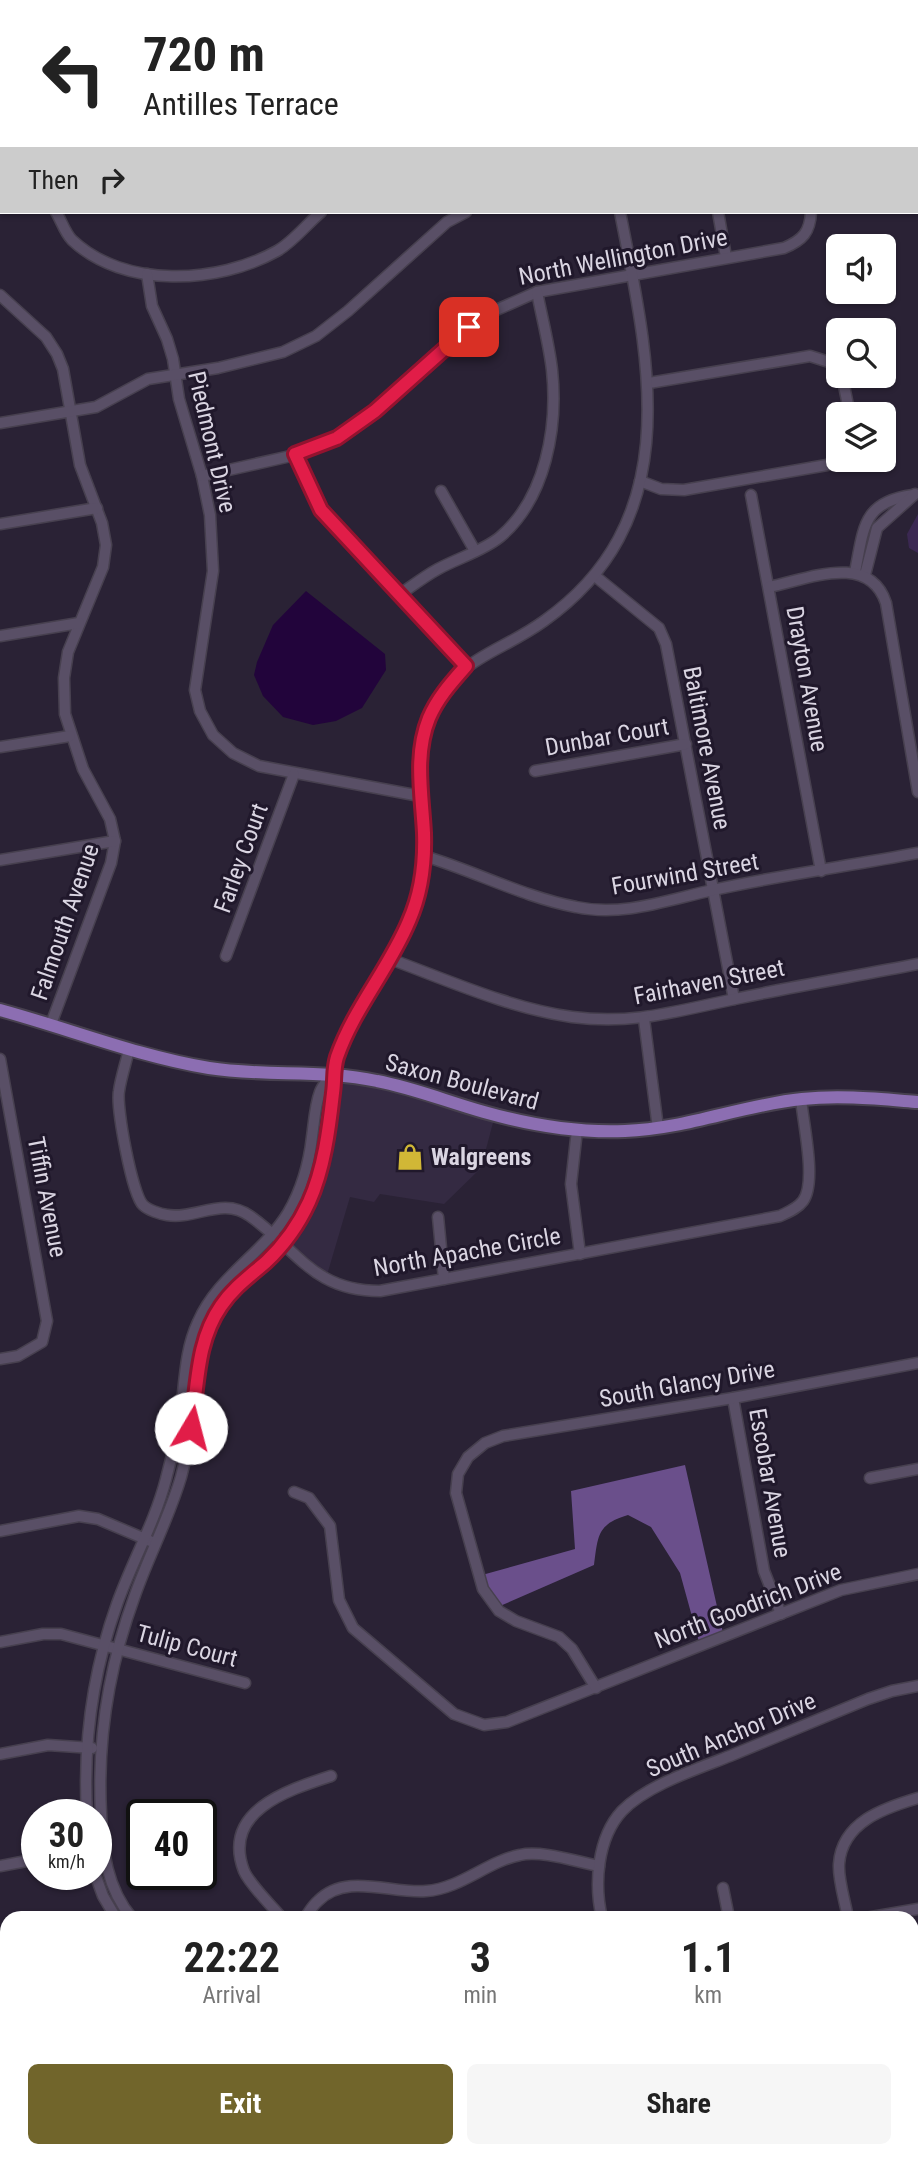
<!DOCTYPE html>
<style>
body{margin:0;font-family:"Roboto Condensed",sans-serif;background:#f6f6f6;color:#222;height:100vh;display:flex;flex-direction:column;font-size:26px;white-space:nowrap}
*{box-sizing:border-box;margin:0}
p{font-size:23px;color:#767676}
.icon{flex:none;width:38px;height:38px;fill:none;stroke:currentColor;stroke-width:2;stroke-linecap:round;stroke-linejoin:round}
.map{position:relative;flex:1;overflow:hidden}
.drawer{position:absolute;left:0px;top:1911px;width:919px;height:247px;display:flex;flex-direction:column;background:#fff;border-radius:21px 21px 0 0;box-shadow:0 2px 5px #0004}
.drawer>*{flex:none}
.hud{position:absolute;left:0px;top:0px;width:919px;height:214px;box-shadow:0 2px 5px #0004;background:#fff;color:#222;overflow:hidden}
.tools{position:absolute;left:826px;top:234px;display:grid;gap:14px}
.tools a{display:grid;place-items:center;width:70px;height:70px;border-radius:10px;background:#fff;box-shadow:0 2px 5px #0004;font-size:35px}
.speed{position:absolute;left:21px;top:1799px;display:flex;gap:14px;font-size:35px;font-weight:700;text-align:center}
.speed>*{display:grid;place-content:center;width:91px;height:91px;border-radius:50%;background:#fff;box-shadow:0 2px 5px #0004;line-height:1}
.speed small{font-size:18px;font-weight:400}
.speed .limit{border:4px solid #111;border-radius:10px;background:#fff;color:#111}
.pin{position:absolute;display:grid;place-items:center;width:60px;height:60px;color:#fff;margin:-30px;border-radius:14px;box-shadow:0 4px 10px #0006}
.me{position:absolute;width:77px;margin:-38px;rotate:8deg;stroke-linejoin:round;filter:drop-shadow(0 0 5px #0008)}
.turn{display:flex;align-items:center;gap:24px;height:147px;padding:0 28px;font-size:32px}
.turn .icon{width:91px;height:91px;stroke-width:2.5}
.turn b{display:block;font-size:49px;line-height:60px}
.then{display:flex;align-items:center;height:66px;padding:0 28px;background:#0003;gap:14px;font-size:26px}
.eta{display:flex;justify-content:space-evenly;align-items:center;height:119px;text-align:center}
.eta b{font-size:42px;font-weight:700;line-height:49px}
.button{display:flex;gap:14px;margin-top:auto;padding:14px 28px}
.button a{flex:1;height:80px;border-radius:10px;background:#71652b;color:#fff;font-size:28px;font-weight:700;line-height:80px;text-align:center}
.button a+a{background:#f6f6f6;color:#222}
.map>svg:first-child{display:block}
</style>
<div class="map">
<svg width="918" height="2157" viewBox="0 0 918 2157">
<rect width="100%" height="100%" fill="#2a2235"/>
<path fill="#342a42" d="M337,1079L376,1085L494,1119L481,1168L444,1204L380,1194L374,1202L350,1197L327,1275L289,1244L306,1218L319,1189L325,1166L337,1092Z"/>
<path fill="#3b2852" d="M918,514V553L909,548L907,534Z"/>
<path fill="#6a4f8b" d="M685,1465L723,1633L699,1642L680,1573L651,1527L628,1515C597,1524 598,1536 594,1565L500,1606L486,1587L482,1575L575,1549L571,1491Z"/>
<g fill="#22043b">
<path d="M78,0H251L253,2H79Z"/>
<path d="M306,591L385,654L386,670L362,708L336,721L313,725L283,717L263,696L254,675L257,662L273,625Z"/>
</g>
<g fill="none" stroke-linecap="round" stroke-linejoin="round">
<defs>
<g id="minor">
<path d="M341,0L342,2"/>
<path d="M444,0L445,2"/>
<path d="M581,0L582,2"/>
<path d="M679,0V2"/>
<path d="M774,0V2"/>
<path d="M890,0V2"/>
<path d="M917,73H918"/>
<path d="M0,191L2,189"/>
<path d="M56,212C61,220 65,233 72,240C124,289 218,284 277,251C293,242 307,224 321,212"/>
<path d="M718,212L726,257"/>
<path d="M147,274L152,306L167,339L173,359L179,399L202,476L210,515L213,571L195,690L200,711L213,735L233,753L259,766L420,796"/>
<path d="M0,295L46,337L57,354L63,369L80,465L102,523L106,545L103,567L68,652L64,678L65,714L83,769L110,819L115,841L111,863L51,1024"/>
<path d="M842,376L850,415"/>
<path d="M649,383L810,356L829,362L838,372"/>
<path d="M0,423L96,407L148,379L218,368L283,352L316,336L348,311L447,222L466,212"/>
<path d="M295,455L321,510L466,666"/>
<path d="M202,476L295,455L337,438L375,411L454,339L485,315L537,292L784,248C803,240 810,232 811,212"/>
<path d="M640,481L661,489L684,490L827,465L838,460"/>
<path d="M441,491L475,551"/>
<path d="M751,495L821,871"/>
<path d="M0,524L97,508"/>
<path d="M855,572C864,528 862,502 913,495"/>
<path d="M865,575L877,528L915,494"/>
<path d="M595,576L659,628L666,644L734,999"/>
<path d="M769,587C808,579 869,552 886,603L918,792"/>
<path d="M399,595C412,586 425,576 438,569C458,558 483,551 500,537C546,498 558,427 552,370C549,344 542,318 537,292"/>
<path d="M0,636L79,623"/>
<path d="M0,747L70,736"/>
<path d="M535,771L686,744"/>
<path d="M424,856C475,871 523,897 576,907C623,917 667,900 713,890C780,875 850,866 918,853"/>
<path d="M0,860L115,841"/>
<path d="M226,956L294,774"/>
<path d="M390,959C450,981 509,1008 572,1017C634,1025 676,1011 735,999C796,986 857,976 918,964"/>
<path d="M644,1019L658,1128"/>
<path d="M129,1049C126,1063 121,1077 119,1091C116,1107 132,1194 143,1205C148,1210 160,1214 167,1215C195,1220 223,1196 250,1216C298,1250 313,1291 380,1291L780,1216C788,1212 797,1209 803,1201C817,1182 803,1123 801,1099"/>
<path d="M0,1059L47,1321L42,1342L18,1356L0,1359"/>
<path d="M577,1130L571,1184L580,1254"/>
<path d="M438,1217L444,1279"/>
<path d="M733,1398L764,1571L781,1614"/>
<path d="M870,1478L918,1469"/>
<path d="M294,1492L309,1498L330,1526L339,1600L353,1628L454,1714L484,1725L507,1722L841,1590L918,1574"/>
<path d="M0,1531L79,1516L98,1519L150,1541"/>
<path d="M0,1642L43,1634H61L245,1683"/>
<path d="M596,1688L572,1649L559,1637L516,1621L499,1611L483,1589L456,1493L458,1474L468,1457L485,1443L503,1436L733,1398L918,1363"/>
<path d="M0,1754L48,1745L92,1748"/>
<path d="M87,1815C83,1743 93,1671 117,1604C132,1562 155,1522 166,1479C171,1459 177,1438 180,1418C185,1385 184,1352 198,1322C218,1276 263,1254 288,1213C302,1189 309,1164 312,1137C314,1123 315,1105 320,1092C323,1084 330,1078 334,1070C341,1050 347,1031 358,1012C375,981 398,952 411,919C419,897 424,872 424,849C424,804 412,759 430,716C456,656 497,655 544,621C688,519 649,360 620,212"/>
<path d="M0,1866L37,1859"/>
<path d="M95,1874L103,1896L116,1918"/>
<path d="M723,1888L729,1918"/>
<path d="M132,1918C107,1889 102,1850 101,1813C97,1738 109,1666 135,1595C149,1555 169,1518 181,1477C189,1448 194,1418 197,1388C200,1367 200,1346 209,1326C227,1291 250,1279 276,1252C312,1215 320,1169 328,1121C330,1105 333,1091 332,1074"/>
<path d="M282,1918C271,1905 250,1885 244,1871C221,1811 288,1790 331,1776"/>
<path d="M305,1918C309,1912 313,1905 318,1901C346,1872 391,1894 426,1891C460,1889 488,1861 520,1855C542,1850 577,1862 599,1866"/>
<path d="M602,1918C594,1885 597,1838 622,1811C647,1785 697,1769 730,1756C776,1737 822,1718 868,1699L892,1691L918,1686"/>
<path d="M848,1918C845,1901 838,1880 839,1864C842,1822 884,1808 918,1798"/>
<path d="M866,1918L918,1909"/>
<path d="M912,2022L918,2021"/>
<path d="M0,2072L7,2071"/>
<path d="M912,2132L918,2131"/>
<path d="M256,2151L258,2157"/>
<path d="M269,2151L270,2157"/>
<path d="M853,2151L854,2157"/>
<path d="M153,2157L188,2151"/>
<path d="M773,2157L808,2151"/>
</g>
<path id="major" d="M0,1010C70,1029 137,1056 209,1068C265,1077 322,1069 377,1081C414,1088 448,1102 484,1112C530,1125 578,1133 625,1131C686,1129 742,1105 802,1099C841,1095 879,1099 918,1102"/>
</defs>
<use href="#minor" stroke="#47404f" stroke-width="13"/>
<use href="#major" stroke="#47404f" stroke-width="16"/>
<use href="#minor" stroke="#594f66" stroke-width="10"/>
<use href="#major" stroke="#8c6eb2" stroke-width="12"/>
</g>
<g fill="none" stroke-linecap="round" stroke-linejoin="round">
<defs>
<path id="route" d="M191,1428C198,1386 196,1342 221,1306C233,1288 250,1276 266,1262C284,1245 299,1224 309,1202C324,1169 329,1129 333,1093C335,1080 333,1070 337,1057C354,1008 389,969 409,921C421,894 425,862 424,833C422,794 414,755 429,718C438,697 452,682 466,666L321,510L295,454L337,438L375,411L469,327"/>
</defs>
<use href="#route" stroke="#92132f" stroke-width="18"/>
<use href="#route" stroke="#e11d48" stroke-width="12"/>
</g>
<defs>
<symbol id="shop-bare" viewBox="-9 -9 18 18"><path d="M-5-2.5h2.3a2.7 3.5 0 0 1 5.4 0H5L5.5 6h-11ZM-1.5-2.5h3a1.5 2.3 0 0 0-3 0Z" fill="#d1b736" stroke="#20182b" stroke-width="2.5" paint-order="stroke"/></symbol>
</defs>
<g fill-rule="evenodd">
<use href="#shop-bare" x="391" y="1138" width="38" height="38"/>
</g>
<g text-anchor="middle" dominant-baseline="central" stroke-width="6" stroke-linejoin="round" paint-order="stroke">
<g font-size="24" fill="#dad5e2" stroke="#20182b">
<text transform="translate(623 257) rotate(-11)">North Wellington Drive</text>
<text transform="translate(212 442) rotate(77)">Piedmont Drive</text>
<text transform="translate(807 679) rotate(80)">Drayton Avenue</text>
<text transform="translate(607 737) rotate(-10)">Dunbar Court</text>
<text transform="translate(707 748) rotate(79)">Baltimore Avenue</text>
<text transform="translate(241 858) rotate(-70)">Farley Court</text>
<text transform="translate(685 874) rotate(-10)">Fourwind Street</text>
<text transform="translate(65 922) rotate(-71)">Falmouth Avenue</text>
<text transform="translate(709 982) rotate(-11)">Fairhaven Street</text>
<text transform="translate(462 1082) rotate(15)">Saxon Boulevard</text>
<text transform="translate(47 1197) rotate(79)">Tiffin Avenue</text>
<text transform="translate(467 1252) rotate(-10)">North Apache Circle</text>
<text transform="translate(687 1384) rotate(-10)">South Glancy Drive</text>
<text transform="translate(770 1483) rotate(80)">Escobar Avenue</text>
<text transform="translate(748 1606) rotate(-21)">North Goodrich Drive</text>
<text transform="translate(187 1646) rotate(15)">Tulip Court</text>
<text transform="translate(731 1735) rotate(-23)">South Anchor Drive</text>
</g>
<g font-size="24" font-weight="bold" fill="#dad5e2" stroke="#20182b" text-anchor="start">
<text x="431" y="1157">Walgreens</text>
</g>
</g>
</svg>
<div class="tools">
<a><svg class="icon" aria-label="sound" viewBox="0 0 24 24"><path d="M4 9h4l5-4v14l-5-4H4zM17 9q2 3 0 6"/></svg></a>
<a><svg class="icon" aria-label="search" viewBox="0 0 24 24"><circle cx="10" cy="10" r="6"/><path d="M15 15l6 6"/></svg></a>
<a><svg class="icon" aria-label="layers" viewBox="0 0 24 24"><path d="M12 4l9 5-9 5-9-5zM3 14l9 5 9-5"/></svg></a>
</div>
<div class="speed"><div>30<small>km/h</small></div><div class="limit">40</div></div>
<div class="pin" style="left:469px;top:327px;background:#d93025"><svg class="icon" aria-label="arrive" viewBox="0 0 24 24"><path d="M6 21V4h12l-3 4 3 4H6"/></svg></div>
<svg class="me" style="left:191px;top:1428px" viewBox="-20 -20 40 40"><circle r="19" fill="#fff"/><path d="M0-13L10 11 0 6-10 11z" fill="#e11d48"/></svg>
<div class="hud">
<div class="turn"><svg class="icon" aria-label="left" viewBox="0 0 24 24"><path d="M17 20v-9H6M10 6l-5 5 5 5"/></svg><div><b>720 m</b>Antilles Terrace</div></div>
<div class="then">Then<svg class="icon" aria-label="right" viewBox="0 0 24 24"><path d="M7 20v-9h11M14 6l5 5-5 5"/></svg></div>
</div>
<section class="drawer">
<div class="eta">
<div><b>22:22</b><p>Arrival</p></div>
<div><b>3</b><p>min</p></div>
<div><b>1.1</b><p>km</p></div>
</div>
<div class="button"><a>Exit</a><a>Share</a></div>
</section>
</div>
